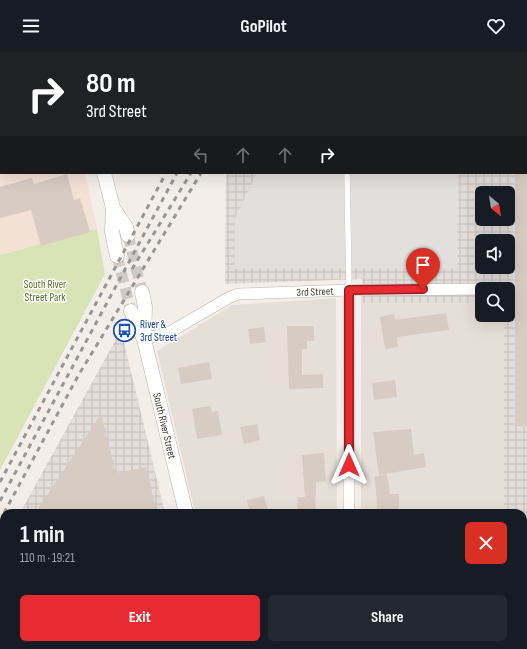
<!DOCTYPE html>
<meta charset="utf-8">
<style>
body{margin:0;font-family:"Sofia Sans Condensed",sans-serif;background:#242831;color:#f1f3f6;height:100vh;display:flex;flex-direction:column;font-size:15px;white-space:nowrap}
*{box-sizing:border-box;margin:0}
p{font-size:13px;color:#9ea1a6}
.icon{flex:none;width:22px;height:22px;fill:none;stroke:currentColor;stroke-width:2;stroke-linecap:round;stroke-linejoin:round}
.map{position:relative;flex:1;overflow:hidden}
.side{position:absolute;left:0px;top:457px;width:527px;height:140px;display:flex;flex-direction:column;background:#171b24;border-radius:12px 12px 0 0;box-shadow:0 4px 16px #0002}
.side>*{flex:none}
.banner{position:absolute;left:0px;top:0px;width:527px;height:122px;box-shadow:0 4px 16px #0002;background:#202124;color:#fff;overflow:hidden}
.needle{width:26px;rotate:150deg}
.fabs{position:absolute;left:475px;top:134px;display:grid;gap:8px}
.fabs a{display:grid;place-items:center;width:40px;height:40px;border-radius:6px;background:#171b24;box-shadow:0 4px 16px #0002;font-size:20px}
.pin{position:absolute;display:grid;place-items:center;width:34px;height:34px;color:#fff;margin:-41px -17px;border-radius:50% 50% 50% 0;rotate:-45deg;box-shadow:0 0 4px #0007}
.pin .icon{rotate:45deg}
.me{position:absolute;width:44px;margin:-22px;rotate:0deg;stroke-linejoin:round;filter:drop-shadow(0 0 3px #0008)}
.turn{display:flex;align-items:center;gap:14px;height:84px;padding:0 20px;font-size:18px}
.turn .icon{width:52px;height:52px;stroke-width:2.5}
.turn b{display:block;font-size:28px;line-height:34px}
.lanes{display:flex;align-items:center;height:38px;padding:0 20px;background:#0003;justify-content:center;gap:20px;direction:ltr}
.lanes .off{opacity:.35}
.round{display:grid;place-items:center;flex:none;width:42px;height:42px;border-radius:6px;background:#242831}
.head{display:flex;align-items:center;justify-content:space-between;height:68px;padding:0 20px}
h1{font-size:24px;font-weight:700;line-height:30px}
.action{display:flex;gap:8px;margin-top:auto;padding:8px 20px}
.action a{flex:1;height:46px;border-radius:6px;background:#e82b33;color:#fff;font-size:16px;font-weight:700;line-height:46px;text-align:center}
.action a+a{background:#242831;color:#f1f3f6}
header{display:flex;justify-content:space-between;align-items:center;height:52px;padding:0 20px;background:#171b24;font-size:18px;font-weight:700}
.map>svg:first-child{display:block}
</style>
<header><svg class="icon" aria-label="menu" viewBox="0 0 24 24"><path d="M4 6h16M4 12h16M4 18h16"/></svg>GoPilot<svg class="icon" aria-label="heart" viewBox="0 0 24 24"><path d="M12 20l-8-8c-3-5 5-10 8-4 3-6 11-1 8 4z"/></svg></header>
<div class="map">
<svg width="527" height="597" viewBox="0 0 527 597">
<defs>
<pattern id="industrial-grid" width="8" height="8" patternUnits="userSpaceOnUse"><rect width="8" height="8" fill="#e3ddda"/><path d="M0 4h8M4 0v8" fill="none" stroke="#c4bfbc"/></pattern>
<pattern id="water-ripples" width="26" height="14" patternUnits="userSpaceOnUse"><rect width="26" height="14" fill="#aaddea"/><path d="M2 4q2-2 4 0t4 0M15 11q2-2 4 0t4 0" fill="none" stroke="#8cb5bf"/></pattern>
</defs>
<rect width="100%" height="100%" fill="#f3eee9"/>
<g fill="#e6dfd7">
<path d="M336,246L337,461H195L157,299L232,253Z"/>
<path d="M361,251H482V263H504V461H361Z"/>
<rect x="362" y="593" width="143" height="4"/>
</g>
<g fill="#f3e1d6">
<path d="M0,94L1,121H85L97,177L0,203Z"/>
<path d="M233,593H336V597H300Z"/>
</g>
<g fill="url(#industrial-grid)" fill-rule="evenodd">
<path d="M422,0H527V597H505V593H523V461H504V263H508V237H482V251H361L362,227L225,232L226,121H526V1H402ZM482,141H508V167H482ZM482,189H508V215H482Z"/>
<path d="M121,278L165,461H20Z"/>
<path d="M34,593H197L198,597H34Z"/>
</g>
<path fill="#d8e4b5" d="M97,177L105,222L0,418V203Z"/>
<path fill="#e2dfdd" d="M257,121H458L457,217H235V166Z"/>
<path fill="url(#water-ripples)" d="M0,477L4,484V593H34V597H0Z"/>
<g fill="#d7cbc2">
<rect x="515" y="121" width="12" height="253"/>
<path d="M67,122L74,148L80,146L90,180L41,194L31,158L0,166V135L32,126L34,132Z"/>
<path d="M446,261L449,278L397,285L398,295L385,297L380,265L394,262L395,268Z"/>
<path d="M287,274H314V289H307V297H302V323L323,322V336L289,337Z"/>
<path d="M264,275L266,290L250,292L248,277Z"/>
<path d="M209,310L212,327L181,332L178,316Z"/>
<path d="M395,328L397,345L374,348L372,331Z"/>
<path d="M210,354L212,360L218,359L222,383L197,387L192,357Z"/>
<path d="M101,362L116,422L146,415L157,461H35Z"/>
<path d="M257,372L260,388L244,392L240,375Z"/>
<path d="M411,377L414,403L424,401L426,415L379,423L373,380Z"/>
<path d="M324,401L326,429L316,430L315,461H297L298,445H305L302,403Z"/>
<path d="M387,422L390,442H399V461H377L376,437L374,425Z"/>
<path d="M264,444L269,461H250L247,448Z"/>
</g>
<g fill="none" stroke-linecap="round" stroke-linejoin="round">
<g stroke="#d0cbc6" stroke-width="11" stroke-dasharray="11 5.5" stroke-linecap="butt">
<path d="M128,183L142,240"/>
<path d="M117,204L131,259"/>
</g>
<defs>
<g id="service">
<path d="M0,103L1,102"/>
<path d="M347,121L349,238"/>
<path d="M523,485L524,478L527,472"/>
<path d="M175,593L176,597"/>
<path d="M108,594L140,597"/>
<path d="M513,597V593"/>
</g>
<g id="minor">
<path id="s1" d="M144,287L170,280L230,245L239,242L349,238L497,237"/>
<path d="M349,461V238"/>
<path d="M346,597V593"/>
</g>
<g id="tertiary">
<path d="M76,0L77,1"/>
<path d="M104,121L113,156L112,180L117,204"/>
<path d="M113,156L126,175L128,183"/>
<path d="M142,240L145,255L144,285"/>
<path id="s2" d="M131,259L144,287L186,461"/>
<path d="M219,593L220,597"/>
</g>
</defs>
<use href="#service" stroke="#beb4ac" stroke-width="6"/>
<use href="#minor" stroke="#beb4ac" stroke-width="12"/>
<use href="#tertiary" stroke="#beb4ac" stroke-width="15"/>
<use href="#service" stroke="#fff" stroke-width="5.5"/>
<use href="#minor" stroke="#fff" stroke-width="11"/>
<use href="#tertiary" stroke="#fff" stroke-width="14"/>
<g stroke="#979797" stroke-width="3" stroke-dasharray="5 5" stroke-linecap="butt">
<path d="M230,1L231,0"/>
<path d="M242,1V0"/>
<path d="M266,1V0"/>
<path d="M276,1L277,0"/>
<path d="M132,217L191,121"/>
<path d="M0,430L166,121"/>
<path d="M0,449L177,121"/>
<path d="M4,461L78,324L201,121"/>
</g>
</g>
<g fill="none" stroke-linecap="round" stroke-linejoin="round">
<defs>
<path id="route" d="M349,413V238L423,237"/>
</defs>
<use href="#route" stroke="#971c21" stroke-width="10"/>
<use href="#route" stroke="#e82b33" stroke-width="7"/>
</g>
<defs>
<symbol id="bus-ring" viewBox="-11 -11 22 22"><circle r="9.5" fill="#fff" stroke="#1a4fb4" stroke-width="1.5"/><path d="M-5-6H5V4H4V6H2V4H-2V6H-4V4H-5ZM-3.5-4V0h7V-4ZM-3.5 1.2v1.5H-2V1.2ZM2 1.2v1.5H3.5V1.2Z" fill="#1a4fb4"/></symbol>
</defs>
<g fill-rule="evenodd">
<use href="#bus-ring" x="112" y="266" width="25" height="25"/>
</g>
<g text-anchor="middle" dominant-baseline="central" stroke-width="3" stroke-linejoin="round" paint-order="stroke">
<g font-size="11" fill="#567330" stroke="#fff">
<text x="45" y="232">South River<tspan x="45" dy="13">Street Park</tspan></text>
</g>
<g font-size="11" fill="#463e38" stroke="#fff">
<text stroke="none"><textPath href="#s1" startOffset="182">3rd Street</textPath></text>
<text stroke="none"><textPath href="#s2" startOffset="120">South River Street</textPath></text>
</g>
<g font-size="11" fill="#164399" stroke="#fff" text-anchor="start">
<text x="140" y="272">River &amp;<tspan x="140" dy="13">3rd Street</tspan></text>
</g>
</g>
</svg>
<div class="fabs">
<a><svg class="needle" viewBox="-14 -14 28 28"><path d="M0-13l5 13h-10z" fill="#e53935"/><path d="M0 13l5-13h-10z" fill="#9ea1a6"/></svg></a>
<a><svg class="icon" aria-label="sound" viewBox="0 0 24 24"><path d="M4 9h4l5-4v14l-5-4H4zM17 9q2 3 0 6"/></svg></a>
<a><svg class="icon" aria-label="search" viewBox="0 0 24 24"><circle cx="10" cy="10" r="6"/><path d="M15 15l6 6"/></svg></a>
</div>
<div class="pin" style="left:423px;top:237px;background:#d93025"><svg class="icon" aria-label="arrive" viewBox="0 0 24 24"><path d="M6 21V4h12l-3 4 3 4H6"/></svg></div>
<svg class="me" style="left:349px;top:413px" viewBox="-20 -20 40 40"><path d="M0-17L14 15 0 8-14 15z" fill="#e82b33" stroke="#fff" stroke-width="4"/></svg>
<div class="banner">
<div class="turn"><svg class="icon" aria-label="right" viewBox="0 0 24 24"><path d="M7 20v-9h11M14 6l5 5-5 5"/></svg><div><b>80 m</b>3rd Street</div></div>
<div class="lanes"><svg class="icon off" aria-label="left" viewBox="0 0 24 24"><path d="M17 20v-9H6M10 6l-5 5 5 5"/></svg><svg class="icon off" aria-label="ahead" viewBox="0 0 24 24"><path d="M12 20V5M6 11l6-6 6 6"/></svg><svg class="icon off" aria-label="ahead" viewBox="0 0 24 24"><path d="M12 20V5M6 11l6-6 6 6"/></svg><svg class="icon" aria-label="right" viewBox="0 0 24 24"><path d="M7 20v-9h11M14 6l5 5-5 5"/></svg></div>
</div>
<section class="side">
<div class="head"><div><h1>1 min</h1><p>110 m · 19:21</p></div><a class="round" style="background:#d93025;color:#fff"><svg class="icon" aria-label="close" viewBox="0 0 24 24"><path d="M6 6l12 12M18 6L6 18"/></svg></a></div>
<div class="action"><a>Exit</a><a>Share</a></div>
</section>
</div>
